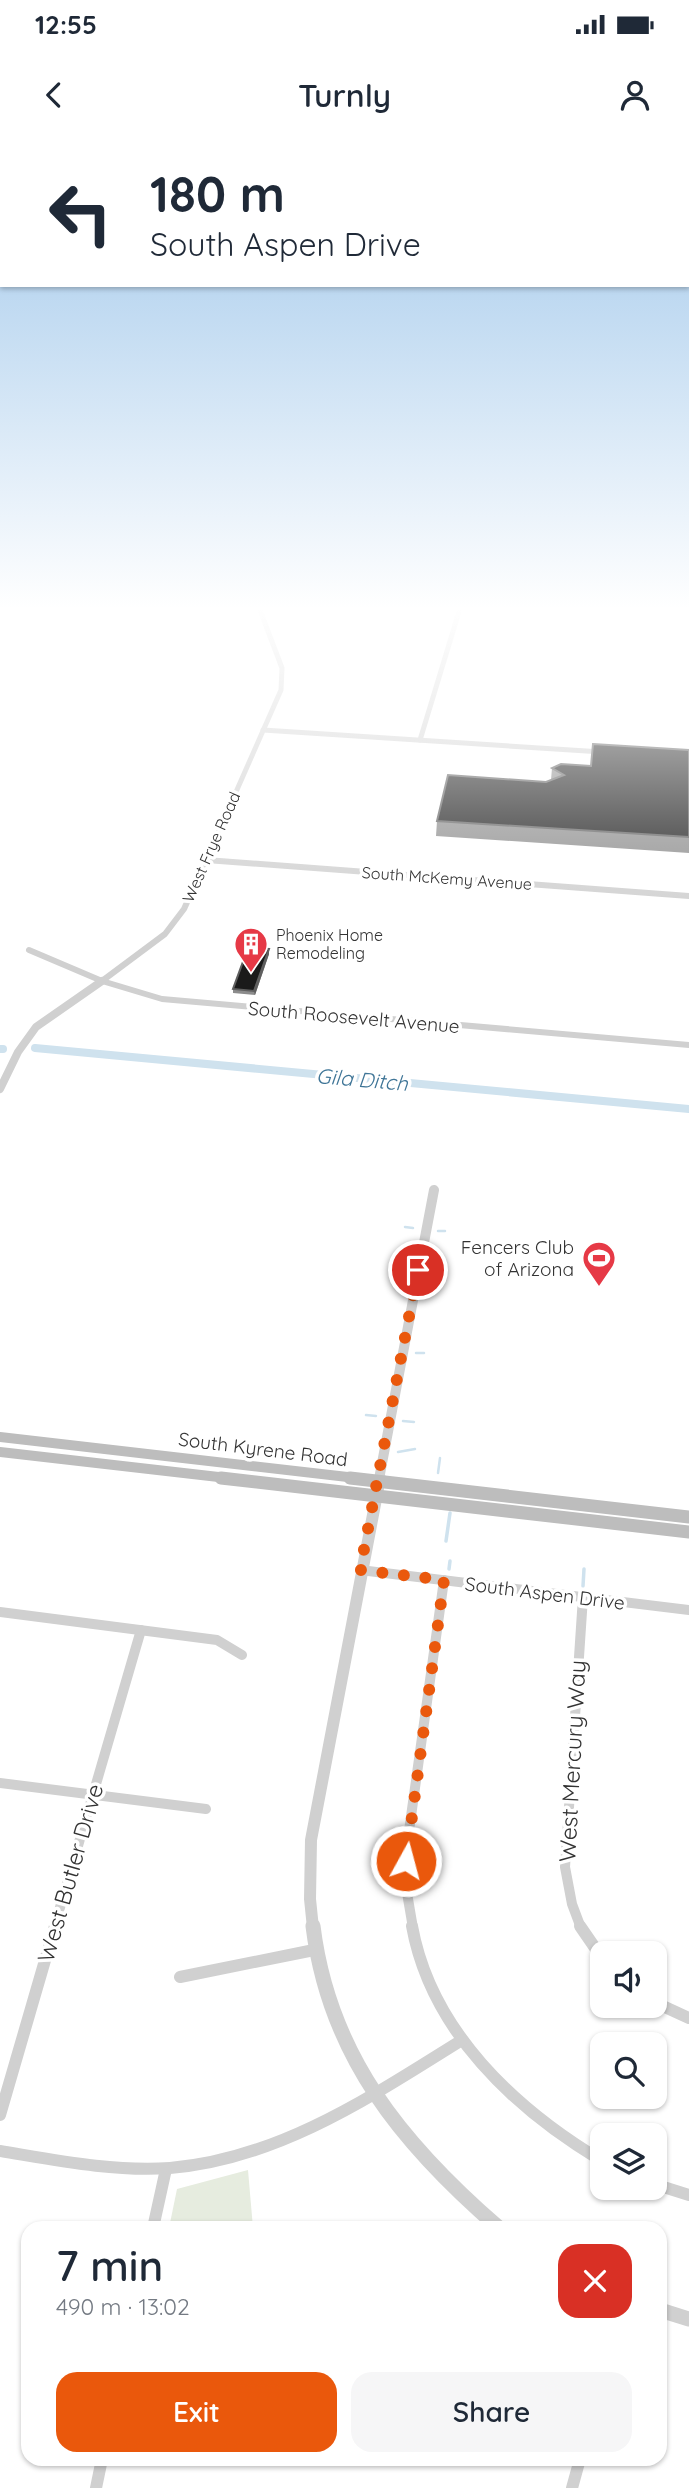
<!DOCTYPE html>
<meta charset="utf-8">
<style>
body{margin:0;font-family:Quicksand,sans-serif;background:#f6f6f7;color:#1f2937;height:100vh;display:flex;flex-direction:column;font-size:26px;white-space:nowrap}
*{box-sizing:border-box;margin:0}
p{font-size:23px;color:#747a83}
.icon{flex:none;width:38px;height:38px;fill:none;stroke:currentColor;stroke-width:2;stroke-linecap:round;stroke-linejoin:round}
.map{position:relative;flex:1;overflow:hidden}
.details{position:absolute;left:21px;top:2081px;width:646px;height:245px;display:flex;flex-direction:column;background:#fff;border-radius:21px;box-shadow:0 2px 5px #0004}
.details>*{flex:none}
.top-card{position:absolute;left:0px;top:0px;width:690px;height:147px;box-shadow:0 2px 5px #0004;background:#fff;color:#1f2937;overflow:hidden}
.controls{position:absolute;left:590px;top:1801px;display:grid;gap:14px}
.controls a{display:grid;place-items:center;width:77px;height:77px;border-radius:14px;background:#fff;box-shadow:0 2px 5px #0004;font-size:35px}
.pin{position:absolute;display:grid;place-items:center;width:60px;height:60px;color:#fff;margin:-30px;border:4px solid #fff;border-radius:50%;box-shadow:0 2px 7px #0007}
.me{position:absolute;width:77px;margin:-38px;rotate:7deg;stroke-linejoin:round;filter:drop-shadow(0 0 5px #0008)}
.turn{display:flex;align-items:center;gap:24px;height:147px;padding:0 35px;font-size:32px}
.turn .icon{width:91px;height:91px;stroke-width:2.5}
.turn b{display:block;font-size:49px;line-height:60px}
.round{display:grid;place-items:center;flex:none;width:74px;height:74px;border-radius:21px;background:#f6f6f7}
.summary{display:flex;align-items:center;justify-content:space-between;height:119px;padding:0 35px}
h1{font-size:42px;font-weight:600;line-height:52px}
.primary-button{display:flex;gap:14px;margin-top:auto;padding:14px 35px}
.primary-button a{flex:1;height:80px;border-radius:21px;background:#ea580c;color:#fff;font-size:28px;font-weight:600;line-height:80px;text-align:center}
.primary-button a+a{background:#f6f6f7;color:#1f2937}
.status{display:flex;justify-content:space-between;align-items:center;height:49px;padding:0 35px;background:#fff;direction:ltr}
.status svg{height:19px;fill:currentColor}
header{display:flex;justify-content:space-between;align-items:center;height:91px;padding:0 35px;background:#fff;font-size:32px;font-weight:600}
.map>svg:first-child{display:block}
</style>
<div class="status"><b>12:55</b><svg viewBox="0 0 49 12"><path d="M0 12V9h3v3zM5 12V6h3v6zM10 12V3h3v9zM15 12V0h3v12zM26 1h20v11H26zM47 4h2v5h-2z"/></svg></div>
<header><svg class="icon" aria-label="back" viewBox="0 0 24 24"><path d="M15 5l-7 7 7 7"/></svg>Turnly<svg class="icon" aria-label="person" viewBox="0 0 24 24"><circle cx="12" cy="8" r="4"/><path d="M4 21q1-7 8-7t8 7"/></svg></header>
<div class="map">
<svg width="689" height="2348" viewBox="0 0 689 2348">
<rect width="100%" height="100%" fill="#fff"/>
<path fill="#e6ecdf" d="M248,2030L253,2088H169L177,2049Z"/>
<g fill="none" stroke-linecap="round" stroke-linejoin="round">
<g stroke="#cfe2ee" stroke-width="2.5">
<path d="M405,1087L413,1088"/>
<path d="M438,1091H445"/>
<path d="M416,1213H424"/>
<path d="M366,1275L376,1276"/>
<path d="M403,1281L414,1282"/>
<path d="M398,1312L415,1309"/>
<path d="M438,1333L440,1318"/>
</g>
<g stroke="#cfe2ee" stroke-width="3.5">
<path d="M446,1401L450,1373"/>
<path d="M449,1429L450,1421"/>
<path d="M583,1446L584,1429"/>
</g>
<g stroke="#cfe2ee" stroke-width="8">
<path d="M35,908L689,969"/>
<path d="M0,909H3"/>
</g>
<g stroke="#d0d0d0" stroke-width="5">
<path d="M263,590L602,612"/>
<path d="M420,600L461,465"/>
<path d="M217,695L281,550L282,528L258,465"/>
</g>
<g stroke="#d0d0d0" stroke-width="6">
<path d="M206,720L689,756"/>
<path d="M29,810L102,841L162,859L689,905"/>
<path d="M102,841L165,794L184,769L218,693"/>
</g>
<g stroke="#d0d0d0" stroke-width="10">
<path d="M360,1430L689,1470"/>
<path d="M0,1472L217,1500L242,1515"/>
<path d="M0,1643L206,1669"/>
<path d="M54,1788L141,1490"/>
<path d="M413,1788L406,1747L407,1705L444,1440"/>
<path d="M581,1788L572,1764L565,1727L583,1457"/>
</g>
<g stroke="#d0d0d0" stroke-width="12">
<path d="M412,1786C431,1891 515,1969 602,2021"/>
<path d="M580,1786L602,1818"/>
<path d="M180,1837L314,1810"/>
<path d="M654,1862L689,1878"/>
<path d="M0,1975L55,1786"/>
<path d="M0,2011C55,2020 114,2032 170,2028C279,2019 372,1956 462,1900"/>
<path d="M654,2044L689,2055"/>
<path d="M153,2088L166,2029"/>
<path d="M96,2348L102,2319"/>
<path d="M572,2348L580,2319"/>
</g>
<path stroke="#d0d0d0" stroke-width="8" d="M0,949L18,912L36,887L102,841"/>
<path stroke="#d0d0d0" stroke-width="10" d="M379,1339L434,1050"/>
<path stroke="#d0d0d0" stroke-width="12" d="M313,1788L310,1759L311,1700L380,1338"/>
<g stroke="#d0d0d0" stroke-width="15">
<path d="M313,1786C329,1916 403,2005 499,2088"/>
<path d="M660,2170L689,2179"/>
</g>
<g stroke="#bdbdbd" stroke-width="10">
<path d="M0,1297L365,1339"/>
<path d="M0,1312L236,1339"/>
</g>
<g stroke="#bdbdbd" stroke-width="13">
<path d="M221,1338L689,1392"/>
<path d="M350,1338L689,1377"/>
</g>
</g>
<g fill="#8c8c8c">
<path d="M689,610V713L436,696L437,681L551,640L552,628L591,626Z"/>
<path d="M269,809V814L255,855L233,853V849Z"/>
</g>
<path fill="#5f5f5f" d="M269,809V814L255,855L254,851Z"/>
<g fill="#1a1a1a" stroke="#5f5f5f" stroke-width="2">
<path d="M593,604L689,610V697L437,681L448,635L546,642L564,635L552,628L561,624L591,626Z"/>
<path d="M248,808L269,809L254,851L233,849Z"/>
</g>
<linearGradient id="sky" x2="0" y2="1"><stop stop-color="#9ec6ea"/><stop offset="0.59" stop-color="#fff"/><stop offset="1" stop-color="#fff" stop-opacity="0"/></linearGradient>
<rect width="689" height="794" fill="url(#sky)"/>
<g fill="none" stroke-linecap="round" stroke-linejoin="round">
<path stroke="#ea580c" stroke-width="12" stroke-dasharray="0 21.6" d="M406,1721L444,1440L360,1430L418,1130"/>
</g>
<defs>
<symbol id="building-pin" viewBox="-11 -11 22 30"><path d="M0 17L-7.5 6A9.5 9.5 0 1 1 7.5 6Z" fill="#e63946" stroke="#fff"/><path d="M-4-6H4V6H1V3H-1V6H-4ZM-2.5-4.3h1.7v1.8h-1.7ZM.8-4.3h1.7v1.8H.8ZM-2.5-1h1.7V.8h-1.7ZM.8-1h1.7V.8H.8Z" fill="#fff"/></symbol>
<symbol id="stadium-pin" viewBox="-11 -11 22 30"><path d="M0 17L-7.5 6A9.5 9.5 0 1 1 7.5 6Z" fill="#e63946" stroke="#fff"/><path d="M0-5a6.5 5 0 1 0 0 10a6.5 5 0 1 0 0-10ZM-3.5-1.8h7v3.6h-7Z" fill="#fff"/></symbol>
</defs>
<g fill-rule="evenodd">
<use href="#building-pin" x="232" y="785" width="38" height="52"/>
<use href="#stadium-pin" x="580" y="1099" width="38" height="52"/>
</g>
<g text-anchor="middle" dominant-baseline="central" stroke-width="7" stroke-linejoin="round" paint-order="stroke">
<g font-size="16" fill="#333" stroke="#fff">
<text transform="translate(211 707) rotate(-66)">West Frye Road</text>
<text transform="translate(447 738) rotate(4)">South McKemy Avenue</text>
</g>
<g font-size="16" fill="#333" stroke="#fff" text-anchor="start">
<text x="276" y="795">Phoenix Home<tspan x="276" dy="18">Remodeling</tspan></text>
</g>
<g font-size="19" fill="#333" stroke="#fff">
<text transform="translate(354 877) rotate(5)">South Roosevelt Avenue</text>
<text transform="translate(263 1309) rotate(7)">South Kyrene Road</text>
<text transform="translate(545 1453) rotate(7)">South Aspen Drive</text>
</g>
<g font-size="19" fill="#333" stroke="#fff" text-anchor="end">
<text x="574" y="1107">Fencers Club<tspan x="574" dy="22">of Arizona</tspan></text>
</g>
<g font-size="21" font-style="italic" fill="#3f7597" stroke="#fff">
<text transform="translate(362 939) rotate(5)">Gila Ditch</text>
</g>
<g font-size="23" fill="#333" stroke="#fff">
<text transform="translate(572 1621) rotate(-87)">West Mercury Way</text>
<text transform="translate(70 1733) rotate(-74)">West Butler Drive</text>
</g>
</g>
</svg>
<div class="controls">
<a><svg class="icon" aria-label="sound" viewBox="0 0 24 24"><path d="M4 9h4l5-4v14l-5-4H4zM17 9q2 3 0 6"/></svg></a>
<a><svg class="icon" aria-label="search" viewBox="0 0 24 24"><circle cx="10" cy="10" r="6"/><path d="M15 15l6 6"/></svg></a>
<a><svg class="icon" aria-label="layers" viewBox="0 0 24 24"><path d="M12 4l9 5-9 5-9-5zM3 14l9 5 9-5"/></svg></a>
</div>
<div class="pin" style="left:418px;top:1130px;background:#d93025"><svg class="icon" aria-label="arrive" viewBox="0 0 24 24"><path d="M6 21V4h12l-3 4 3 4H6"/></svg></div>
<svg class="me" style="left:406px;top:1721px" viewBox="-20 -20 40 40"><circle r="17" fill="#ea580c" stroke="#fff" stroke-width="3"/><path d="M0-11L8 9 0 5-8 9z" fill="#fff"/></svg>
<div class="top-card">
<div class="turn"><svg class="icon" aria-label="left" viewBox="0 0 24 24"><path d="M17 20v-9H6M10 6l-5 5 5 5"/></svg><div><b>180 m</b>South Aspen Drive</div></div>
</div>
<section class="details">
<div class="summary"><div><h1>7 min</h1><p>490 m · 13:02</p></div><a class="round" style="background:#d93025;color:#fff"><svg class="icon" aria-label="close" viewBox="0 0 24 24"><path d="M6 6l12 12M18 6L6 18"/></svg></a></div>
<div class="primary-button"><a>Exit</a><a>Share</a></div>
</section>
</div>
